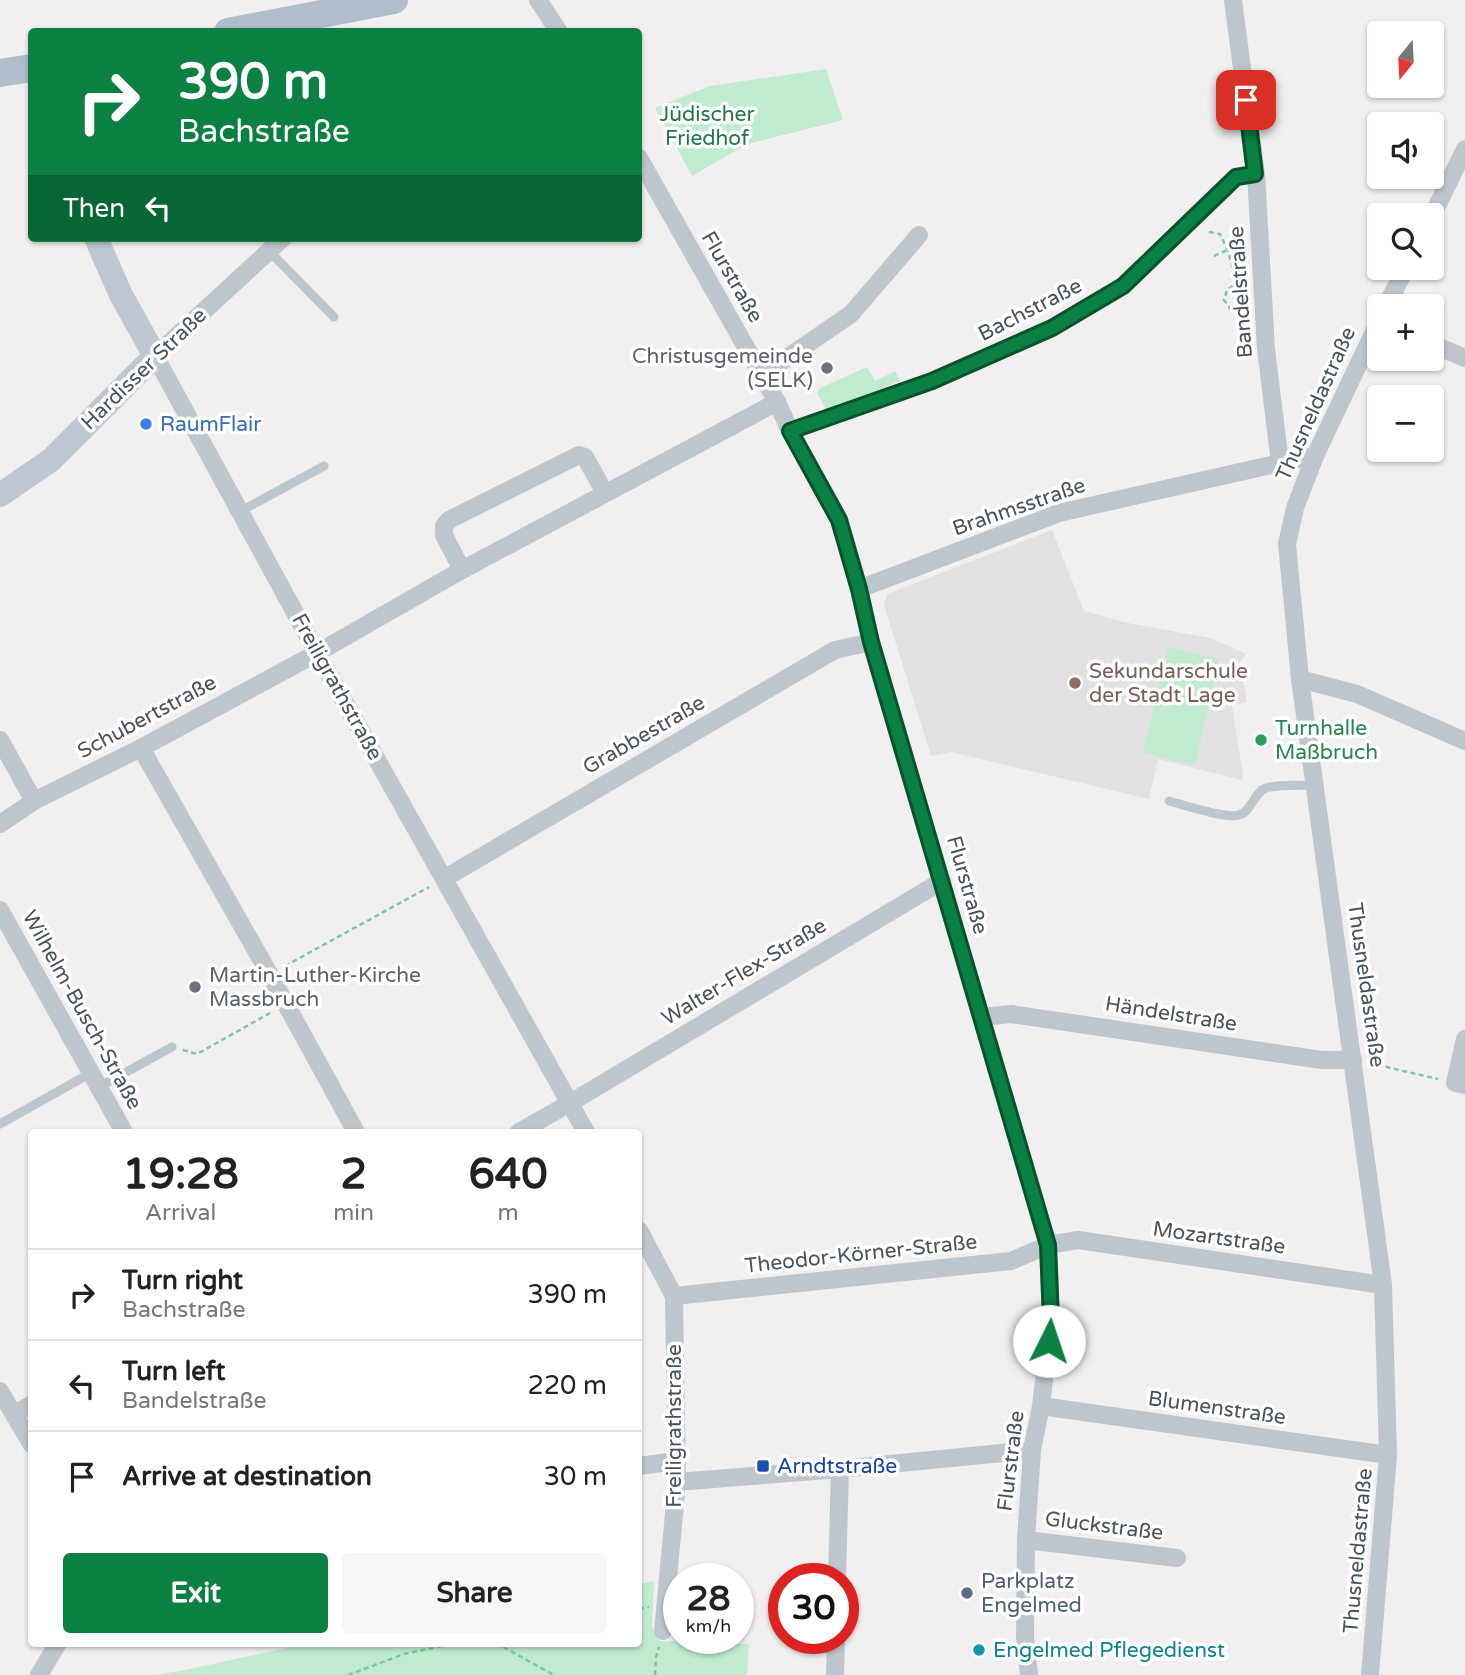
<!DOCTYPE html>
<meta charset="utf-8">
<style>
body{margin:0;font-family:"Varela Round",sans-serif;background:#f6f6f6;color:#222;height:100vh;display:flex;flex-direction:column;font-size:26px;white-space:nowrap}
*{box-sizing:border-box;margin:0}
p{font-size:23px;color:#767676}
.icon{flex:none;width:38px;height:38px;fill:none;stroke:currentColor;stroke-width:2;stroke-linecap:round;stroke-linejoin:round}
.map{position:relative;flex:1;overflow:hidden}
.sheet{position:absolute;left:28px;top:1129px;width:614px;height:518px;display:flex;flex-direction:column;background:#fff;border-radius:7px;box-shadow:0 2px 5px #0004}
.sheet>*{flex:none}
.banner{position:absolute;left:28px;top:28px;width:614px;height:214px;border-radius:7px;box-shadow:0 2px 5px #0004;background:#0b8043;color:#fff;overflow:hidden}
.needle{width:46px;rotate:198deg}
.buttons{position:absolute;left:1367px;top:21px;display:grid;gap:14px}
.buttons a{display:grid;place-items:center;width:77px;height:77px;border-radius:7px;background:#fff;box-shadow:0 2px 5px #0004;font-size:35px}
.speed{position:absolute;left:663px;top:1563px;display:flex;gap:14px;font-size:35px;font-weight:700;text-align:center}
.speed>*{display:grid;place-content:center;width:91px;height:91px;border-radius:50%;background:#fff;box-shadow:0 2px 5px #0004;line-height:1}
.speed small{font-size:18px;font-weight:400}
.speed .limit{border:10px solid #d22;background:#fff;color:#111}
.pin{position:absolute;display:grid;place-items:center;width:60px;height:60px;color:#fff;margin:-30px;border-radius:14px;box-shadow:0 4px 10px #0006}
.me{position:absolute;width:77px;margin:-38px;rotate:4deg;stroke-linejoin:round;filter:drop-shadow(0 0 5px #0008)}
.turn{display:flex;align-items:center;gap:24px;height:147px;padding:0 35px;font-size:32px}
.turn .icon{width:91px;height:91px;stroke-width:2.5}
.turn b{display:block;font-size:49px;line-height:60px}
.then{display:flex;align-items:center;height:66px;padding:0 35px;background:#0003;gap:14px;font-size:26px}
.eta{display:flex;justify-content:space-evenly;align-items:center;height:119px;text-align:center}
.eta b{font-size:42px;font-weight:800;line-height:49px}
.button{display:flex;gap:14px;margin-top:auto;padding:14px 35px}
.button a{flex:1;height:80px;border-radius:7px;background:#0b8043;color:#fff;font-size:28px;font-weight:800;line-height:80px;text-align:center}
.button a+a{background:#f6f6f6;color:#222}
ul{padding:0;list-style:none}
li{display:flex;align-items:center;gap:21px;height:91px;padding:0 35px;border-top:2px solid #e0e0e0}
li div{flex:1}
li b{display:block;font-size:26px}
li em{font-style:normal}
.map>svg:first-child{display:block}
</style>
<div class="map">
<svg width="1465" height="1675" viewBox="0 0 1465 1675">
<rect width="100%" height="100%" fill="#f1efef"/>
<path fill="#e2e0e0" d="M1052,530L1084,611L1128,623L1210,638L1246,654L1239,663L1247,702L1232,705L1243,776L1242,780L1158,759L1149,799L951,752L931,756L884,605L887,594Z"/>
<g fill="#c0ebd1">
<path d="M826,69L843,120L747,144L692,176L655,108L710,86Z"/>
<path d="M867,367L875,381L895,371L900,381L887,386V391L827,411L817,393L820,388Z"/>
<path d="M1168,647L1219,659L1195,765L1143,753Z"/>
<path d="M654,1581L652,1628L660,1641L749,1644L747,1675H153L181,1671L309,1643H639V1584Z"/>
</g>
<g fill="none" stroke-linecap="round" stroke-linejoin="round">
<g stroke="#7bc7a1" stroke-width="2.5" stroke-dasharray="5 3.5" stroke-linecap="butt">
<path d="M1209,232L1220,234L1228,251L1237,283L1227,290L1224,300L1231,310"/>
<path d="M1214,256L1225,251L1245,250"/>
<path d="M285,966L429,887"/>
<path d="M183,1050L197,1054L270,1013"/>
<path d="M1369,1063L1438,1079"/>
<path d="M639,1609L649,1607"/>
<path d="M496,1643L554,1675"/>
<path d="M348,1675L404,1654L457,1643"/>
<path d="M655,1675L656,1657L659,1647"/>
</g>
<g stroke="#bec6cd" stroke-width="9">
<path d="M269,251L334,317"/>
<path d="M241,511L324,466"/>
<path d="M1169,801C1184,805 1226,819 1239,815C1250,812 1253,798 1261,791C1269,783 1303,786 1315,785"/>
<path d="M99,1087L172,1047"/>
<path d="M0,1124L91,1073"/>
</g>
<g stroke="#bec6cd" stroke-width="18">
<path d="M538,0L559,32"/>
<path d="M1233,0L1256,174L1266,349L1280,463L1315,456"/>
<path d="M639,158L777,402L790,431L839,519L859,589L871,642L1048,1245L1051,1320L1041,1406L1032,1450L1026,1540L1025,1638L1029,1675"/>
<path d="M1432,216L1465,149"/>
<path d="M283,238L155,356L317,653L586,1132"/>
<path d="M1386,306L1406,268"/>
<path d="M1432,344L1465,358"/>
<path d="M762,375L851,314L919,235"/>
<path d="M790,431L932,381L1052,328L1123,286L1236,177L1256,174"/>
<path d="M462,570L444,535V526L449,520L579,455L585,457L605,493"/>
<path d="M859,589L1059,513L1280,463"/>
<path d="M1300,679L1357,694L1465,741"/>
<path d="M0,740L34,801"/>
<path d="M141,748L270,975L356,1132"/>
<path d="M0,824L34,801L141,748L317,653L462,570L777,402"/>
<path d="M445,878L835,650L871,642"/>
<path d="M0,910L124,1132"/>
<path d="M982,1017L1011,1014L1322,1060H1353"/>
<path d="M1465,1039L1455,1083L1465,1085"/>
<path d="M519,1132L570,1103L942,881"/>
<path d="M639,1230L674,1296L677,1482L663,1631"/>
<path d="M674,1296L1011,1261L1048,1245L1078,1240L1383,1285"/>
<path d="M0,1391L32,1445"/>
<path d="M1041,1406L1388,1455"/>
<path d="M15,1414L32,1404"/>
<path d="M639,1466L676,1461"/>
<path d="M677,1482L840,1469L1032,1450"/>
<path d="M1026,1540L1177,1558"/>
<path d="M837,1578L840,1469"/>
<path d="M39,1675L58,1643"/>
<path d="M835,1675L836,1638"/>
<path d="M1370,1675L1388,1455L1383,1285L1300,679L1287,544L1295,508L1315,456L1379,321"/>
</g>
<path stroke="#bec7d1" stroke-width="24" d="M0,495L51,460L155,356L121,295L96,238"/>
<g stroke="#b0becb" stroke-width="28">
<path d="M228,32L394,0"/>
<path d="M0,73L32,68"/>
</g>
</g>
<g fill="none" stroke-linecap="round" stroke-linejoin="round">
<defs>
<path id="route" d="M1049,1341L1051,1320L1048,1245L871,642L859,589L839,520L790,431L932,381L1052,328L1123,286L1236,177L1255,174L1246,100"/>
</defs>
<use href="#route" stroke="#07532c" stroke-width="18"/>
<use href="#route" stroke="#0b8043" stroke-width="12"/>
</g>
<g fill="#6b7280" stroke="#fff" stroke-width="2.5">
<circle cx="827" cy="368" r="7"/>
<circle cx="195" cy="987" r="7"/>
</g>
<circle fill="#3f7fe0" stroke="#fff" stroke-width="2.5" cx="146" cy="424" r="7"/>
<circle fill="#8d6e63" stroke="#fff" stroke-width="2.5" cx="1075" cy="683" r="7"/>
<circle fill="#2e9e5b" stroke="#fff" stroke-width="2.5" cx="1261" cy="740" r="7"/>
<rect fill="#1a4fb4" stroke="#fff" stroke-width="2.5" x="756" y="1459" width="14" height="14" rx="3.5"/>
<circle fill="#5c6f8a" stroke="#fff" stroke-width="2.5" cx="967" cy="1593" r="7"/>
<circle fill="#0f9aa8" stroke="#fff" stroke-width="2.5" cx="979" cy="1650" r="7"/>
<g text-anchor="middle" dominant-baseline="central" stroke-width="7" stroke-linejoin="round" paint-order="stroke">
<g font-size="21" fill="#1e774a" stroke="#fff">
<text x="707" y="114">Jüdischer<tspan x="707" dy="24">Friedhof</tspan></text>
</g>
<g font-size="21" fill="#48525b" stroke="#fff">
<text transform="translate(732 277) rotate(60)">Flurstraße</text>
<text transform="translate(1241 292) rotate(-94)">Bandelstraße</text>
<text transform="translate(1030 310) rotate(-27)">Bachstraße</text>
<text transform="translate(144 369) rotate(-44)">Hardisser Straße</text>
<text transform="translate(1316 404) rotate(-66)">Thusneldastraße</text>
<text transform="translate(1019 507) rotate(-19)">Brahmsstraße</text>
<text transform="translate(337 687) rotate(61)">Freiligrathstraße</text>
<text transform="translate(147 717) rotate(-28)">Schubertstraße</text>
<text transform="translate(644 735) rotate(-30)">Grabbestraße</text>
<text transform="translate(967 885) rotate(74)">Flurstraße</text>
<text transform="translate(744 972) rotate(-31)">Walter-Flex-Straße</text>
<text transform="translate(1366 985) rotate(82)">Thusneldastraße</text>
<text transform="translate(82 1010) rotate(61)">Wilhelm-Busch-Straße</text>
<text transform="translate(1171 1014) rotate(9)">Händelstraße</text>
<text transform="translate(1219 1238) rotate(8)">Mozartstraße</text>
<text transform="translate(861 1254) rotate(-6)">Theodor-Körner-Straße</text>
<text transform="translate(1217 1408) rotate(8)">Blumenstraße</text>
<text transform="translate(674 1426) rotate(-90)">Freiligrathstraße</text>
<text transform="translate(1011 1461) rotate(-83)">Flurstraße</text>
<text transform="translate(1104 1526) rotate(7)">Gluckstraße</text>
<text transform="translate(1358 1551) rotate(-85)">Thusneldastraße</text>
</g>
<g font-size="21" fill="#5b616d" stroke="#fff" text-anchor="end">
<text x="813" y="356">Christusgemeinde<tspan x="813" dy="24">(SELK)</tspan></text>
<text x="209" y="975" text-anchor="start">Martin-Luther-Kirche<tspan x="209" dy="24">Massbruch</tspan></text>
</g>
<g font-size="21" fill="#366cbe" stroke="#fff" text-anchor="start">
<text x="160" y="424">RaumFlair</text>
</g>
<g font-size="21" fill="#785e54" stroke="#fff" text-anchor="start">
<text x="1089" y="671">Sekundarschule<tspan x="1089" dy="24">der Stadt Lage</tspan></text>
</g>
<g font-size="21" fill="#27864d" stroke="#fff" text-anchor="start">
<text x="1275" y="728">Turnhalle<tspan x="1275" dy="24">Maßbruch</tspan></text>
</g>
<g font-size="21" fill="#164399" stroke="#fff" text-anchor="start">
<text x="777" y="1466">Arndtstraße</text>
</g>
<g font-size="21" fill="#4e5e75" stroke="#fff" text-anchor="start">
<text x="981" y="1581">Parkplatz<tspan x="981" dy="24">Engelmed</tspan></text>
</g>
<g font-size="21" fill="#0d838f" stroke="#fff" text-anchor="start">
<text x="993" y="1650">Engelmed Pflegedienst</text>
</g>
</g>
</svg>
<div class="buttons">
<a><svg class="needle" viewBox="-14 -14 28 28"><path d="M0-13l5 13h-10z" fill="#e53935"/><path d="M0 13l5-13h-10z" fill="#767676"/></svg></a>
<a><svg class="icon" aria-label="sound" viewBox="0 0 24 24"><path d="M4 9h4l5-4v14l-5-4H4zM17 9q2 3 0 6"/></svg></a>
<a><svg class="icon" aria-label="search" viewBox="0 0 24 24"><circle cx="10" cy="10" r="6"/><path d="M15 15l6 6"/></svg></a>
<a>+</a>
<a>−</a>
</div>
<div class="speed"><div>28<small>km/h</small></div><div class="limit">30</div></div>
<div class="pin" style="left:1246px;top:100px;background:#d93025"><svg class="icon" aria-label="arrive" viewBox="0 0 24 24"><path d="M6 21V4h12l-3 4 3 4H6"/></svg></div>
<svg class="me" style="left:1049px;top:1341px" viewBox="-20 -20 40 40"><circle r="19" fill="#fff"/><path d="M0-13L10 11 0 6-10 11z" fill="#0b8043"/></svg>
<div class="banner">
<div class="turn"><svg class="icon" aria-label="right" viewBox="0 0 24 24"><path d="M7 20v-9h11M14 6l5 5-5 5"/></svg><div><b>390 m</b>Bachstraße</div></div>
<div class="then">Then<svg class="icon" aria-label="left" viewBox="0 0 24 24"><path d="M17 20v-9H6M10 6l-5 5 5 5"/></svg></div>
</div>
<section class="sheet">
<div class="eta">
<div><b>19:28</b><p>Arrival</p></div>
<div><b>2</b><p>min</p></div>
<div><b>640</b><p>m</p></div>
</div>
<ul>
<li><svg class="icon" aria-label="right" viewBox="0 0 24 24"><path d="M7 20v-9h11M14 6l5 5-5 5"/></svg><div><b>Turn right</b><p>Bachstraße</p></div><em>390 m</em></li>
<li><svg class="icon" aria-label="left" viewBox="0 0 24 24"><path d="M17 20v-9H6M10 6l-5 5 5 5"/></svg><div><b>Turn left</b><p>Bandelstraße</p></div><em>220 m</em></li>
<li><svg class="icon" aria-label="arrive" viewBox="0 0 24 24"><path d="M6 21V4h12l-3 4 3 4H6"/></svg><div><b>Arrive at destination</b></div><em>30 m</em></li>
</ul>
<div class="button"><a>Exit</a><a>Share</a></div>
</section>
</div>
